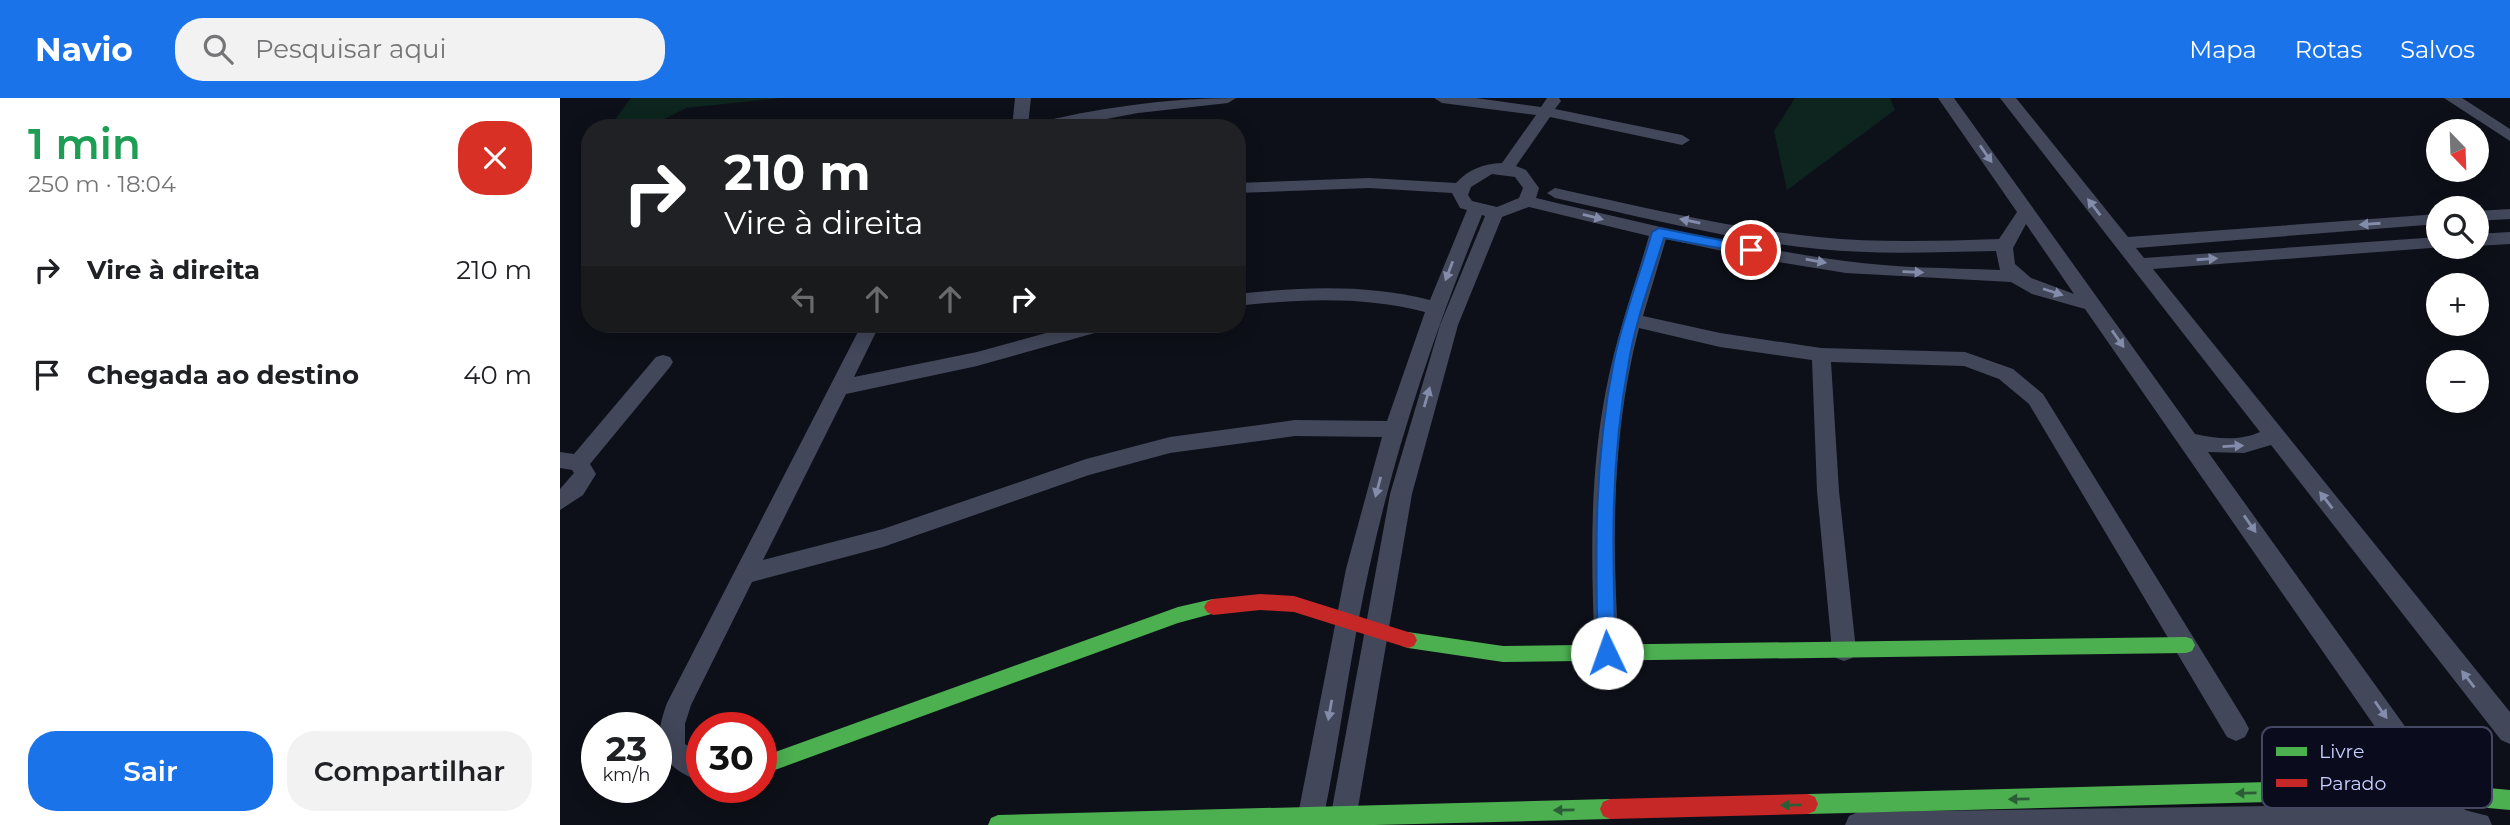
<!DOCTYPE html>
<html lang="pt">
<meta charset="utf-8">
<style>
body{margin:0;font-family:Montserrat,sans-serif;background:#f2f2f2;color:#202124;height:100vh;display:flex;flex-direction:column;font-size:26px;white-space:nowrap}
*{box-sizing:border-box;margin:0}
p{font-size:23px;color:#757577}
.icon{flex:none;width:38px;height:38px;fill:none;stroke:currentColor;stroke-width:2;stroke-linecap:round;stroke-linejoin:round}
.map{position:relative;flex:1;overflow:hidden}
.panel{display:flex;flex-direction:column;background:#fff;width:560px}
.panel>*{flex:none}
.hud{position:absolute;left:21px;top:21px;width:665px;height:214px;border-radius:28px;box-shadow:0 4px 18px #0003;background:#202124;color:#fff;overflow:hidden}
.needle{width:46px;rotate:157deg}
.controls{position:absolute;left:1866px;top:21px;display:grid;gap:14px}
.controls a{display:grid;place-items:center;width:63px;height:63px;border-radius:50%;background:#fff;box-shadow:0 4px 18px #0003;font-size:35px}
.speed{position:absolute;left:21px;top:614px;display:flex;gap:14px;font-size:35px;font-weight:700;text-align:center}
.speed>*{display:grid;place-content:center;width:91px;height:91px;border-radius:50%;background:#fff;box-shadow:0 4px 18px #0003;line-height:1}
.speed small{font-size:18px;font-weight:400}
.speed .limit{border:10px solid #d22;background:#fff;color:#111}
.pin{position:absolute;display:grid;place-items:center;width:60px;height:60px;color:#fff;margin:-30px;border:4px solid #fff;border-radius:50%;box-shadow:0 2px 7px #0007}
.me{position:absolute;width:77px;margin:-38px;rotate:357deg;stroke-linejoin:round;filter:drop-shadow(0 0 5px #0008)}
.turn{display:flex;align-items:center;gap:24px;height:147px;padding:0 28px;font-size:32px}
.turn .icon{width:91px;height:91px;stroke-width:2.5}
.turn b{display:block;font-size:49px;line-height:60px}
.lanes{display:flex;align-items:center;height:66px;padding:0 28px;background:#0003;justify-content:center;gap:35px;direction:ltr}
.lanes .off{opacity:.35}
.round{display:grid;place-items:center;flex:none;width:74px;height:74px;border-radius:28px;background:#f2f2f2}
.overview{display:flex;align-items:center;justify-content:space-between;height:119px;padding:0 28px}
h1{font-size:42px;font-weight:600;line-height:52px;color:#1e9e55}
.action{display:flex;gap:14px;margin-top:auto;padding:14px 28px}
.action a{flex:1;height:80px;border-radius:28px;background:#1a73e8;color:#fff;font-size:28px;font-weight:600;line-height:80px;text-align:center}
.action a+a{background:#f2f2f2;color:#202124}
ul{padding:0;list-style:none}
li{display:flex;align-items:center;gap:21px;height:105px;padding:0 28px}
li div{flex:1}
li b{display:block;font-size:26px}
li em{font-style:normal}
header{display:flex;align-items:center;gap:42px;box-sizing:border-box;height:98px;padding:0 35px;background:#1a73e8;color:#fff}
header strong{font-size:33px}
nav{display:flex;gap:38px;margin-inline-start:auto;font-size:24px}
.search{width:490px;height:63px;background:#f2f2f2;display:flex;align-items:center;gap:18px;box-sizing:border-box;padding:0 24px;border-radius:28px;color:#757577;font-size:26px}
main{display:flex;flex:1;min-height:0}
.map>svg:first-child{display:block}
</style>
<header>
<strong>Navio</strong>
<div class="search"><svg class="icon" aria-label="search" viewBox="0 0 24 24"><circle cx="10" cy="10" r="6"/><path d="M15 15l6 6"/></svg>Pesquisar aqui</div>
<nav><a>Mapa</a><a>Rotas</a><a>Salvos</a></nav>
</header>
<main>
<section class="panel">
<div class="overview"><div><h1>1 min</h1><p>250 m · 18:04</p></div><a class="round" style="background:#d93025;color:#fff"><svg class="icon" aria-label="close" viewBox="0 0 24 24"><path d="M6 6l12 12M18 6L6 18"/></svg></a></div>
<ul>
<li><svg class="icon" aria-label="right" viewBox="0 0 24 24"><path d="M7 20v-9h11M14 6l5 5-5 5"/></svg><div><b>Vire à direita</b></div><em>210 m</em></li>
<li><svg class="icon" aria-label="arrive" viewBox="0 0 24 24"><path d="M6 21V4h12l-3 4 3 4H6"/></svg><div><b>Chegada ao destino</b></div><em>40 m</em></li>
</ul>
<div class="action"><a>Sair</a><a>Compartilhar</a></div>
</section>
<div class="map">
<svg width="1950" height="727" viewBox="0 0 1950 727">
<rect width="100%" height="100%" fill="#0e1019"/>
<g fill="#0d251e">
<path d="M71,0H221L126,10L87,30L51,27Z"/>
<path d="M1235,0H1330L1335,12L1227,92L1214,33Z"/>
</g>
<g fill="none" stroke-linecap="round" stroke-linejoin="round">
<g fill="#42475a" fill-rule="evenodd">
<path d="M455,0H471L468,27C536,10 606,0 676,0L668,5L578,15L499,30H452Z"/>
<path d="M874,0H916L981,9L987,0H999L1001,3L995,11L1122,37L1130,42L1122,47L990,19L956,68L966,72L979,90L976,100C1078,124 1180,149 1285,163C1336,170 1388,170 1440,172L1436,153C1376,154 1318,157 1259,151C1170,142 1082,119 995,100L987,95L995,90C1082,109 1169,130 1258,139C1318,145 1378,143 1439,141L1457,114L1378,0H1394L1635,336C1657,341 1680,343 1700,334L1440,0H1456L1568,139L1878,116V126L1576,150L1584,160L1878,139V149H1884L1593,171L1950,614V646L1941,642L1711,347L1684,355L1648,354L1905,712L1928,718L1932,727H1285L1289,718L1298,714L1851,706L1870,708L1525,211L1472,196L1451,184L1286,175L1205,162L1106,141L1083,218L1160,235L1261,250L1405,254L1453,271L1483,296L1685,623L1689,631L1685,639L1676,643L1667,639L1469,306L1439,281L1404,268L1271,264L1279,393L1296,552L1292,560L1284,563L1276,560L1272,552L1257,393L1252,262L1160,249L1079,230C1051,337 1052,446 1059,555L1056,563L1047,566L1038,563L1035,555C1031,467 1029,379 1046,292C1056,239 1074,190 1089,138L969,109L942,119L898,227L852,396L795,727H769L830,396L880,227L925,118L922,117C875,232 835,350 809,471C790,556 780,642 762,727H736L786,471L822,339L735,338L610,355L529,377L323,449L192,484L131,607L125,626V646L142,659V684C99,668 91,648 107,605L302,226H320L294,279L417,254L519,226H551L549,231L417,268L286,296L203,462L323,431L526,361L610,339L735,322L827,323L865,214C803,198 740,201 677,208V196C742,189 806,186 870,202L907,112L900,110L892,95L809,90L677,95V85L809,80L896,85C909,71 923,66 942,65L976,17L882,5ZM932,76L955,79L963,90L959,100L937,109L912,103L908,97L911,89ZM1466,126L1514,196L1471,180L1455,166L1453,150Z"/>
<path d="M1884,0H1902L1950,31V43Z"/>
<path d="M1950,111V121L1916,123V113Z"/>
<path d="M1950,134V146L1916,148V136Z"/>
<path d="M103,257L110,259L113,264L110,269L30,366L36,376L23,397L0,412V391L14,375L12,372L0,370V354L14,356L96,259Z"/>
</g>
<g fill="#4caf50" fill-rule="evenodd">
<path d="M653,501L659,504L662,509L659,514L618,525L201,677V659L618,509Z"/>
<path d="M848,534L943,548L1626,539L1632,541L1635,547L1632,553L1626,555L943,564L848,550L842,548L839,542L842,536Z"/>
<path d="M1829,681L1950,692V712L1829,701L1248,716L1241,713L1238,706L1241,699L1248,696Z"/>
<path d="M1050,701L1057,704L1060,711L1057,718L1050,721L815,727H428L431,720L438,717Z"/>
</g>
<g fill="#c62828" fill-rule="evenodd">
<path d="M700,496L734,498L848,534L854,536L857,542L854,548L848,550L734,514L700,512L653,517L647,514L644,509L647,504L653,501Z"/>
<path d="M1248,696L1255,699L1258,706L1255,713L1248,716L1050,721L1043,718L1040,711L1043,704L1050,701Z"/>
</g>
</g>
<defs><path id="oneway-solid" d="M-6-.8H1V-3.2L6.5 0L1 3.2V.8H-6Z" transform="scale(1.75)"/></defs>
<g fill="#848cac">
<use href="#oneway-solid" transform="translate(1426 56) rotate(55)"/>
<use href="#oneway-solid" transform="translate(1534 109) rotate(-128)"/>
<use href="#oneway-solid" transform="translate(1033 119) rotate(14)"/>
<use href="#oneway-solid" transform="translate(1130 123) rotate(-169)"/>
<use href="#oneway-solid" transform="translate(1810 126) rotate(176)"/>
<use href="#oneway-solid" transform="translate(1647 161) rotate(-4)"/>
<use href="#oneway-solid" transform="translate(1256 163) rotate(10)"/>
<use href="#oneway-solid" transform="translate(889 173) rotate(111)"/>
<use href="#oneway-solid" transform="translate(1353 174) rotate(2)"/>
<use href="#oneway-solid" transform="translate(1493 194) rotate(18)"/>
<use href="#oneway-solid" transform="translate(1558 241) rotate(55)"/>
<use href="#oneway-solid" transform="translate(867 299) rotate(-74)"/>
<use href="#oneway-solid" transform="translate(1673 348) rotate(-3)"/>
<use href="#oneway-solid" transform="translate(818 389) rotate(105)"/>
<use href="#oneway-solid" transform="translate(1766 402) rotate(-128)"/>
<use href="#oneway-solid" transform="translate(1690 426) rotate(55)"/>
<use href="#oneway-solid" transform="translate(1908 581) rotate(-128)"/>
<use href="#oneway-solid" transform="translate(770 612) rotate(100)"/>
<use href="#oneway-solid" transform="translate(1821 612) rotate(55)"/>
</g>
<g fill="#2b5e36">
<use href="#oneway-solid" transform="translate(1686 695) rotate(179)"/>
<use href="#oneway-solid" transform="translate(1459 701) rotate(179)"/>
<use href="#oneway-solid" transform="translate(1231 707) rotate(179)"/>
<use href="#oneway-solid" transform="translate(1004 712) rotate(179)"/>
</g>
<path fill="#1a73e8" stroke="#114b97" stroke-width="2" d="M1099,130L1191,148L1198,152L1191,156L1104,140C1092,180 1076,221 1069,263C1050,364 1052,453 1056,555L1053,561L1047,563L1040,561L1038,555C1035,454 1034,362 1054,262C1063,219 1080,176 1092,134Z"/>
<rect x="1702" y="629" width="230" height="81" rx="10" fill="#0a0c1d" stroke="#434761" stroke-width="2"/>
<rect x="1716" y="649" width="31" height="9" fill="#4caf50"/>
<rect x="1716" y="681" width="31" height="8" fill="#c62828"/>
<g font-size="19" fill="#c7d0ff">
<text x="1759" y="660">Livre</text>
<text x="1759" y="692">Parado</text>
</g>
</svg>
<div class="controls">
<a><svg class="needle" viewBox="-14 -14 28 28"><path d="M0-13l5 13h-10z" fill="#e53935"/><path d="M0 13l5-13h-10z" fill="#757577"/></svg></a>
<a><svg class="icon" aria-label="search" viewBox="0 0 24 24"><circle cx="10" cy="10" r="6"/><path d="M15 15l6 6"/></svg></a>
<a>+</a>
<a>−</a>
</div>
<div class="speed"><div>23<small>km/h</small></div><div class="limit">30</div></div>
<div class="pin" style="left:1191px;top:152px;background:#d93025"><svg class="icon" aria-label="arrive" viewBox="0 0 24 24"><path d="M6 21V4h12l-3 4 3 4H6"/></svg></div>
<svg class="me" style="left:1047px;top:555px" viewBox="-20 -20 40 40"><circle r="19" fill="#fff"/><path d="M0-13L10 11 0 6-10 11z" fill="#1a73e8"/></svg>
<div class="hud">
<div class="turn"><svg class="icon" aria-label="right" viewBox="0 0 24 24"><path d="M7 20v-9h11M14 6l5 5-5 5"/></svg><div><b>210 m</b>Vire à direita</div></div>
<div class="lanes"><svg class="icon off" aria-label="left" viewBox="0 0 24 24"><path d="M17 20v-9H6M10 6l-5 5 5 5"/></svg><svg class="icon off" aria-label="ahead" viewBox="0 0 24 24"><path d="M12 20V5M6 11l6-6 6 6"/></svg><svg class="icon off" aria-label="ahead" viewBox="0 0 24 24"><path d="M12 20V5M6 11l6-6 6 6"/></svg><svg class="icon" aria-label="right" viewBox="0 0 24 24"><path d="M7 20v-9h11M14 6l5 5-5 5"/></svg></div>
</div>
</div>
</main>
